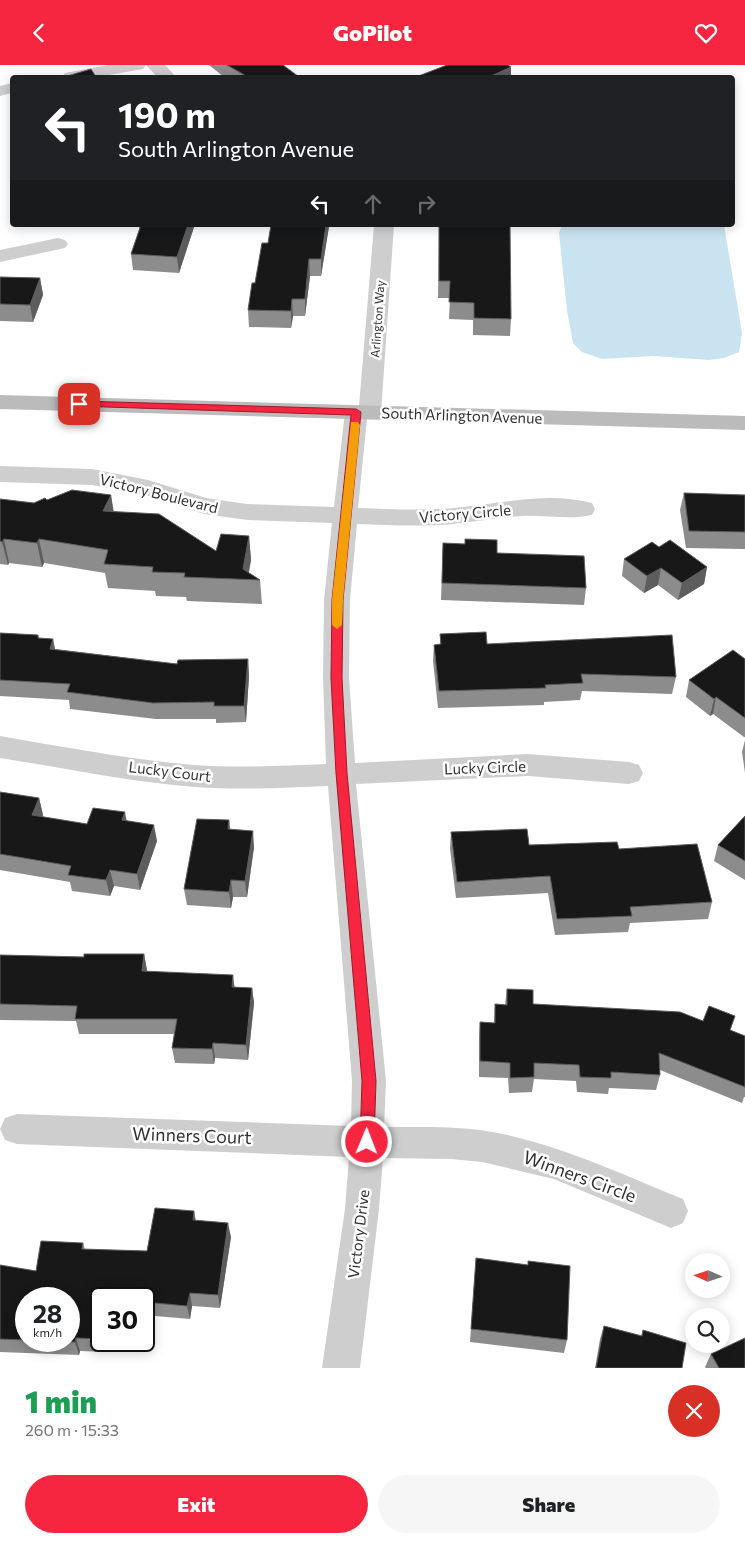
<!DOCTYPE html>
<meta charset="utf-8">
<style>
body{margin:0;font-family:Commissioner,sans-serif;background:#f6f6f6;color:#202124;height:100vh;display:flex;flex-direction:column;font-size:19px;white-space:nowrap}
*{box-sizing:border-box;margin:0}
p{font-size:16px;color:#757577}
.icon{flex:none;width:28px;height:28px;fill:none;stroke:currentColor;stroke-width:2;stroke-linecap:round;stroke-linejoin:round}
.map{position:relative;height:1303px;overflow:hidden}
.side{display:flex;flex-direction:column;background:#fff;flex:1}
.side>*{flex:none}
.guide{position:absolute;left:10px;top:10px;width:725px;height:152px;border-radius:5px;box-shadow:0 2px 12px #0003;background:#202124;color:#fff;overflow:hidden}
.needle{width:32px;rotate:273deg}
.controls{position:absolute;left:685px;top:1188px;display:grid;gap:10px}
.controls a{display:grid;place-items:center;width:45px;height:45px;border-radius:50%;background:#fff;box-shadow:0 2px 12px #0003;font-size:25px}
.speed{position:absolute;left:15px;top:1222px;display:flex;gap:10px;font-size:25px;font-weight:700;text-align:center}
.speed>*{display:grid;place-content:center;width:65px;height:65px;border-radius:50%;background:#fff;box-shadow:0 2px 12px #0003;line-height:1}
.speed small{font-size:12px;font-weight:400}
.speed .limit{border:2px solid #111;border-radius:8px;background:#fff;color:#111}
.pin{position:absolute;display:grid;place-items:center;width:42px;height:42px;color:#fff;margin:-21px;border-radius:10px;box-shadow:0 2px 8px #0006}
.me{position:absolute;width:55px;margin:-28px;rotate:1deg;stroke-linejoin:round;filter:drop-shadow(0 0 4px #0008)}
.turn{display:flex;align-items:center;gap:18px;height:105px;padding:0 25px;font-size:22px}
.turn .icon{width:65px;height:65px;stroke-width:2.5}
.turn b{display:block;font-size:35px;line-height:42px}
.lanes{display:flex;align-items:center;height:48px;padding:0 25px;background:#0003;justify-content:center;gap:25px;direction:ltr}
.lanes .off{opacity:.35}
.round{display:grid;place-items:center;flex:none;width:52px;height:52px;border-radius:26px;background:#f6f6f6}
.overview{display:flex;align-items:center;justify-content:space-between;height:85px;padding:0 25px}
h1{font-size:30px;font-weight:800;line-height:38px;color:#1e9e55}
.primary-button{display:flex;gap:10px;margin-top:auto;padding:10px 25px}
.primary-button a{flex:1;height:58px;border-radius:30px;background:#f62640;color:#fff;font-size:20px;font-weight:800;line-height:58px;text-align:center}
.primary-button a+a{background:#f6f6f6;color:#202124}
header{display:flex;justify-content:space-between;align-items:center;height:65px;padding:0 25px;background:#f62640;color:#fff;font-size:22px;font-weight:800}
.map>svg:first-child{display:block}
</style>
<header><svg class="icon" aria-label="back" viewBox="0 0 24 24"><path d="M15 5l-7 7 7 7"/></svg>GoPilot<svg class="icon" aria-label="heart" viewBox="0 0 24 24"><path d="M12 20l-8-8c-3-5 5-10 8-4 3-6 11-1 8 4z"/></svg></header>
<div class="map">
<svg width="745" height="1303" viewBox="0 0 745 1303">
<rect width="100%" height="100%" fill="#fff"/>
<path fill="#cae3f0" d="M562,160H724L742,268L739,287L724,293L709,295L653,291L602,294L582,287L573,278L567,246L559,168Z"/>
<g fill="none" stroke-linecap="round" stroke-linejoin="round">
<g fill="#cecece" fill-rule="evenodd">
<path d="M108,0H146L143,4L98,12H62L65,8Z"/>
<path d="M146,0H165L176,12H157Z"/>
<path d="M12,18V28L0,31V21Z"/>
<path d="M374,160H394L381,348L378,353L367,354L358,443C390,444 422,446 454,443C499,439 547,426 592,438L595,444L592,450C570,455 545,450 522,451C499,452 477,457 453,459C421,462 389,460 357,459L350,535L349,613L355,698L528,689L629,697L639,700L643,708L639,716L629,719L528,711L356,719L386,1016L384,1062C416,1062 449,1061 480,1065C550,1075 619,1108 683,1134L688,1146L683,1158L671,1163L554,1114L482,1097L451,1094L383,1093L379,1144L360,1303H322L345,1144L349,1092L17,1079L5,1075L0,1064L5,1053L17,1049L351,1061L352,1016L328,721C284,723 239,725 195,722C130,717 65,703 0,693V671C64,682 128,694 193,700C237,703 282,701 326,699L323,613L324,535L332,458L247,455L204,449L142,429L92,420L0,417V401L92,404L148,415L206,433L247,439L334,442L345,347L348,342L359,341Z"/>
<path d="M58,173L65,175L68,179L65,183L0,197V185Z"/>
</g>
<path fill="#bbb" fill-rule="evenodd" d="M0,330L745,351V365L0,344Z"/>
</g>
<g fill="#8c8c8c" fill-rule="evenodd">
<path d="M209,0H283L299,12H224Z"/>
<path d="M139,160H194V162L179,208L133,205L131,189L139,165Z"/>
<path d="M271,160H329L321,211H310L305,251H293L291,263L249,262L248,245L255,218L268,178Z"/>
<path d="M439,160L511,254L510,271L473,270V255L449,254L450,233H438Z"/>
<path d="M0,212L40,213L43,230L33,257L0,256Z"/>
<path d="M684,428L745,430V484L686,483L680,445Z"/>
<path d="M111,430L113,447L216,486L249,471L251,495L249,508L260,515L262,539L187,536L186,532L156,531L155,526L108,523L105,508L44,498L42,502L9,498L8,500L0,499V434L34,438L47,435Z"/>
<path d="M443,478L497,488L586,523L584,540L441,535Z"/>
<path d="M659,482L707,502L704,519L678,535L658,520L644,528L622,511L624,494Z"/>
<path d="M0,568L38,570L39,573L53,574L55,584L177,599L248,594L249,611L246,657L216,658V654H156L70,644L69,635L0,631Z"/>
<path d="M440,569L487,579L676,612L672,629L582,626L580,635L544,637V640L438,643L433,596L434,580L440,579Z"/>
<path d="M745,594V672H744L713,649L710,651L686,632L689,615Z"/>
<path d="M745,675V708L742,687Z"/>
<path d="M0,727L39,733L43,750L42,752L87,759L126,756L157,776L140,825L114,821L110,831L72,826L70,817L0,805Z"/>
<path d="M745,751V815L714,796L718,780Z"/>
<path d="M229,755L230,764L254,782L247,832H233L231,843L187,840L184,824Z"/>
<path d="M451,767L529,780L619,784L712,837L708,854L630,858L628,867L555,870L548,828L456,833L450,784Z"/>
<path d="M144,889L147,906L235,922L252,923L254,938L248,995L215,993L214,999L175,998L172,983L174,969H79L76,956L0,955V890L84,892Z"/>
<path d="M507,924L533,939L703,956L735,951L730,965L745,971V1032H744L742,1038L660,1005V1010L656,1025L609,1023L608,1029L577,1027L576,1016L534,1014L532,1027L509,1028L508,1013L479,1012V973L480,957L494,958L495,939L505,940Z"/>
<path d="M194,1146L196,1156L231,1172L220,1243L192,1241L190,1254L144,1250V1234H101V1276H108L107,1287L80,1286L79,1290L0,1287V1200L36,1206L83,1178L85,1185L147,1186ZM26,1234L69,1276H26Z"/>
<path d="M476,1193L567,1275L564,1288L470,1277Z"/>
<path d="M604,1261L641,1271L643,1265L682,1303H595L600,1274Z"/>
<path d="M711,1289L745,1303H706L705,1302Z"/>
</g>
<g fill="#5d5d5d">
<path d="M511,2V12H489Z"/>
<path d="M188,160H194V162L179,208L177,192Z"/>
<path d="M326,160H329V162L321,211V194Z"/>
<path d="M309,194L310,211L305,251V234Z"/>
<path d="M40,213L43,230L33,257L30,240Z"/>
<path d="M292,234L293,251L291,263V246Z"/>
<path d="M111,430L115,454L103,446Z"/>
<path d="M249,471L251,495L247,514L243,504Z"/>
<path d="M4,474L9,498L8,500L2,477Z"/>
<path d="M39,474L44,498L42,502L37,478Z"/>
<path d="M707,502L704,519L678,535L682,518Z"/>
<path d="M661,503L658,520L644,528L647,511Z"/>
<path d="M53,574L56,591L50,584Z"/>
<path d="M248,594L249,611L246,657L244,641Z"/>
<path d="M716,632L713,649L710,651L714,634Z"/>
<path d="M39,733L43,750L36,766L32,750Z"/>
<path d="M125,747L128,764L122,755Z"/>
<path d="M229,755L231,772L228,764Z"/>
<path d="M154,760L157,776L140,825L137,809Z"/>
<path d="M253,766L254,782L247,832L245,816Z"/>
<path d="M110,805L114,821L110,831L106,815Z"/>
<path d="M231,815L233,832L231,843L229,827Z"/>
<path d="M144,889L147,905L145,922L142,906Z"/>
<path d="M233,910L235,926L232,922Z"/>
<path d="M252,923L254,938L248,995L246,980Z"/>
<path d="M213,978L215,993L214,999L212,984Z"/>
<path d="M194,1146L196,1160L193,1155Z"/>
<path d="M228,1158L231,1172L220,1243L218,1230Z"/>
<path d="M190,1228L192,1241L190,1254L187,1241Z"/>
<path d="M76,1273L80,1286L79,1290L75,1277Z"/>
<path d="M104,1276H108L107,1287Z"/>
</g>
<g fill="#181818" stroke="#5d5d5d">
<path d="M227,0H283L299,12H261L259,11L257,12H248Z"/>
<path d="M447,0H508L511,2L489,12H416Z"/>
<path d="M91,4L96,12H64Z"/>
<path d="M141,160H188L177,192L131,189Z"/>
<path d="M271,160H326L321,194H309L305,234H292L291,246L248,245L252,218H255L262,178H268Z"/>
<path d="M439,160H510L511,254L474,253V238L449,237L450,216H439Z"/>
<path d="M0,212L40,213L30,240L0,239Z"/>
<path d="M72,425L111,430L103,446L159,449L216,486L221,469L249,471L243,504L260,515L184,512L185,508L152,507L153,502L104,499L108,485L39,474L37,478L4,474L2,477L0,476V434L34,438L45,433L47,435Z"/>
<path d="M684,428L745,430V467L689,466Z"/>
<path d="M465,474L497,475V488L584,491L586,523L442,518L443,478L465,479Z"/>
<path d="M670,475L707,502L682,518L661,503L647,511L624,494L652,477L659,482Z"/>
<path d="M486,567L487,579L672,570L676,612L581,609L583,618L545,620L546,623L439,626L434,580L441,579L440,569Z"/>
<path d="M0,568L38,570V573L53,574L50,584L177,599L178,595L248,594L244,641H214V637L153,638L67,627L70,619L0,615Z"/>
<path d="M733,585L745,594V653L716,632L714,634L689,615Z"/>
<path d="M0,727L39,733L32,750L87,759L93,743L125,747L122,755L154,760L137,809L110,805L106,815L68,810L71,801L0,789Z"/>
<path d="M745,751V796L718,780Z"/>
<path d="M197,754L229,755L228,764L253,766L245,816L231,815L229,827L184,824Z"/>
<path d="M527,764L529,780L617,777L619,784L697,779L712,837L630,842L632,851L557,854L550,811L457,817L451,767Z"/>
<path d="M84,889H144L142,906L233,910L232,922L252,923L246,980L213,978L212,984L172,983L177,954H75L77,941L0,939V890L84,892Z"/>
<path d="M507,924L533,925V939L680,947L703,956L709,941L735,951L730,965L745,971V1022L659,988L660,1010L611,1007V1013L580,1012L579,1000L534,998V1012L510,1013V998L480,996V957L495,958V939L507,940Z"/>
<path d="M155,1143L194,1146L193,1155L228,1158L218,1230L190,1228L187,1241L144,1237V1234H101V1274L76,1273L75,1277L46,1276H69V1234H26V1275L0,1274V1200L36,1206L41,1176L83,1178L82,1184L147,1186Z"/>
<path d="M476,1193L528,1200V1196L570,1201L567,1275L471,1264Z"/>
<path d="M604,1261L642,1271L643,1265L686,1278L682,1303H596Z"/>
<path d="M745,1273V1303H719L711,1289Z"/>
</g>
<path fill="#f62640" stroke="#a0192a" d="M79,336L356,344L361,347L343,535L342,613L347,708L376,1016L374,1077L372,1082L367,1083L362,1082L360,1077L362,1016L336,708L331,613L332,535L351,350L76,341L74,339Z"/>
<path fill="#f59e0b" d="M351,357H358L360,360L343,535L342,560L337,564L332,560V535Z"/>
<g text-anchor="middle" dominant-baseline="central" stroke-width="5" stroke-linejoin="round" paint-order="stroke">
<g font-size="12" fill="#313131" stroke="#fff">
<text transform="translate(377 254) rotate(-86)">Arlington Way</text>
</g>
<g font-size="15" fill="#313131" stroke="#fff">
<text transform="translate(462 350) rotate(2)">South Arlington Avenue</text>
<text transform="translate(159 428) rotate(14)">Victory Boulevard</text>
<text transform="translate(465 448) rotate(-5)">Victory Circle</text>
<text transform="translate(485 702) rotate(-2)">Lucky Circle</text>
<text transform="translate(170 706) rotate(7)">Lucky Court</text>
<text transform="translate(358 1169) rotate(-83)">Victory Drive</text>
</g>
<g font-size="18" fill="#313131" stroke="#fff">
<text transform="translate(192 1070) rotate(2)">Winners Court</text>
<text transform="translate(580 1111) rotate(20)">Winners Circle</text>
</g>
</g>
</svg>
<div class="controls">
<a><svg class="needle" viewBox="-14 -14 28 28"><path d="M0-13l5 13h-10z" fill="#e53935"/><path d="M0 13l5-13h-10z" fill="#757577"/></svg></a>
<a><svg class="icon" aria-label="search" viewBox="0 0 24 24"><circle cx="10" cy="10" r="6"/><path d="M15 15l6 6"/></svg></a>
</div>
<div class="speed"><div>28<small>km/h</small></div><div class="limit">30</div></div>
<div class="pin" style="left:79px;top:339px;background:#d93025"><svg class="icon" aria-label="arrive" viewBox="0 0 24 24"><path d="M6 21V4h12l-3 4 3 4H6"/></svg></div>
<svg class="me" style="left:367px;top:1077px" viewBox="-20 -20 40 40"><circle r="17" fill="#f62640" stroke="#fff" stroke-width="3"/><path d="M0-11L8 9 0 5-8 9z" fill="#fff"/></svg>
<div class="guide">
<div class="turn"><svg class="icon" aria-label="left" viewBox="0 0 24 24"><path d="M17 20v-9H6M10 6l-5 5 5 5"/></svg><div><b>190 m</b>South Arlington Avenue</div></div>
<div class="lanes"><svg class="icon" aria-label="left" viewBox="0 0 24 24"><path d="M17 20v-9H6M10 6l-5 5 5 5"/></svg><svg class="icon off" aria-label="ahead" viewBox="0 0 24 24"><path d="M12 20V5M6 11l6-6 6 6"/></svg><svg class="icon off" aria-label="right" viewBox="0 0 24 24"><path d="M7 20v-9h11M14 6l5 5-5 5"/></svg></div>
</div>
</div>
<section class="side">
<div class="overview"><div><h1>1 min</h1><p>260 m · 15:33</p></div><a class="round" style="background:#d93025;color:#fff"><svg class="icon" aria-label="close" viewBox="0 0 24 24"><path d="M6 6l12 12M18 6L6 18"/></svg></a></div>
<div class="primary-button"><a>Exit</a><a>Share</a></div>
</section>
